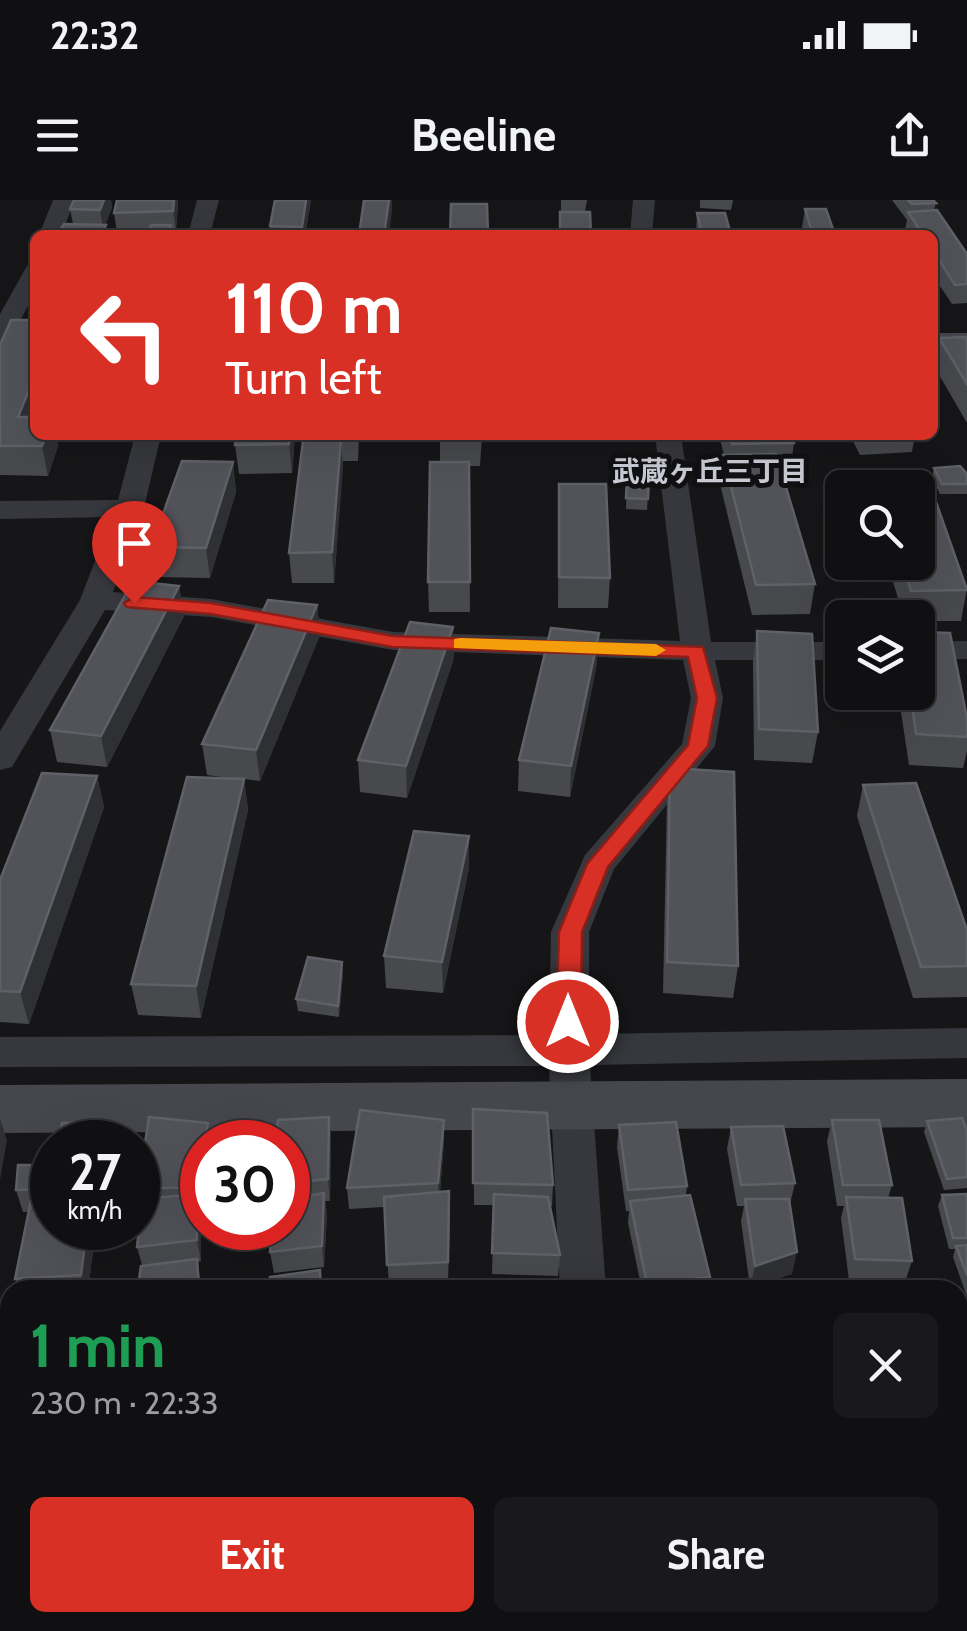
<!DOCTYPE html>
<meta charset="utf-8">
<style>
body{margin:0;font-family:Cabin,"Noto Sans JP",sans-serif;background:#19191b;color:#f1f3f6;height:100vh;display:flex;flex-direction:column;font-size:38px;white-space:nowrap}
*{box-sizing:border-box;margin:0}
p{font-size:32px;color:#9c9d9f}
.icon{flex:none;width:55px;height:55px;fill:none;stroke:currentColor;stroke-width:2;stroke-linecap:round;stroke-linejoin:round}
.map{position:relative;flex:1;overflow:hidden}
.details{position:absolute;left:0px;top:1080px;width:968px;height:352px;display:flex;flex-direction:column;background:#101012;border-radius:30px 30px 0 0;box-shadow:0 10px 40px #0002,0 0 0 2px #303032}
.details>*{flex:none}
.top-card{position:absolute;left:30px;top:30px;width:908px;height:210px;border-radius:15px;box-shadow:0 10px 40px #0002,0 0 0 2px #303032;background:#d93025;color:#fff;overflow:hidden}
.tools{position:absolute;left:825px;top:270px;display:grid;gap:20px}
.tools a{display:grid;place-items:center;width:110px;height:110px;border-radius:15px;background:#101012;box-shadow:0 10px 40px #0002,0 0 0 2px #303032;font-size:50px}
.speed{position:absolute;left:30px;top:920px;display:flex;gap:20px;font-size:50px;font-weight:700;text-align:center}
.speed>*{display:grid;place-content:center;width:130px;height:130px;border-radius:50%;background:#101012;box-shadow:0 10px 40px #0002,0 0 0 2px #303032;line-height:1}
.speed small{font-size:25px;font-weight:400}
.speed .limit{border:15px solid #d22;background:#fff;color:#111}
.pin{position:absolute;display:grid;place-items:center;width:85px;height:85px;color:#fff;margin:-102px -42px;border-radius:50% 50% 50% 0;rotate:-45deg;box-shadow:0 0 10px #0007}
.pin .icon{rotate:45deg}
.me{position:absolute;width:110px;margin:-55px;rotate:0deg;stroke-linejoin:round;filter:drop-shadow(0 0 8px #0008)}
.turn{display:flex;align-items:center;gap:35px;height:210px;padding:0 30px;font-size:45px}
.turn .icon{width:130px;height:130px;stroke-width:2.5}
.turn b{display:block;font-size:70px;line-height:85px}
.round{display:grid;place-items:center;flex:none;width:105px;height:105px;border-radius:15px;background:#19191b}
.overview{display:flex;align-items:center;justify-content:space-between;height:170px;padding:0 30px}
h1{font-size:60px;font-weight:700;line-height:75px;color:#1e9e55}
.button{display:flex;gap:20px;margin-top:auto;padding:20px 30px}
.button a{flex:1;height:115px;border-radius:15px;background:#d93025;color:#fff;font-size:40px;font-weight:700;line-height:115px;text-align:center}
.button a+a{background:#19191b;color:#f1f3f6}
.status{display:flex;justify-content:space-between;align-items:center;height:70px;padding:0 50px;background:#101012;direction:ltr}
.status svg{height:28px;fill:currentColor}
header{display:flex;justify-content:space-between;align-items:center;height:130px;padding:0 30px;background:#101012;font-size:45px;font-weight:700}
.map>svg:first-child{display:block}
</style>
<div class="status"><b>22:32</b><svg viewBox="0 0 49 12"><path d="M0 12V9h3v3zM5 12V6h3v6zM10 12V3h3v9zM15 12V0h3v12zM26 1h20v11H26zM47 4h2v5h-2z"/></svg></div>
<header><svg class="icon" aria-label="menu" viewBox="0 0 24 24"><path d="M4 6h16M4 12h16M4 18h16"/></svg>Beeline<svg class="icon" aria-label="share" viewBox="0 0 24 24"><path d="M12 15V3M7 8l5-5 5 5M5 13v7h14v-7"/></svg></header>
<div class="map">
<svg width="967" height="1431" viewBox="0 0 967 1431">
<rect width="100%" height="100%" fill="#161618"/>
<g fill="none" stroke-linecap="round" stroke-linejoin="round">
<g fill="#37383d" fill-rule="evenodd">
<path d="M53,0H75L61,35H39Z"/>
<path d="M197,0H219L210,35H188Z"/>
<path d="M633,0H655L652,35H630Z"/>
<path d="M35,64V93L9,141L0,143V114L27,66Z"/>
<path d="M135,235H161L144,308L113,392L211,399L393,432L680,441L655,235H681L711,442H842V460H715L723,498L715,546L614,669L589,732V834L967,828V858L590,865L606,1090H560L549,866L0,867V837L549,835L551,732L585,655L682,544L691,498L683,460L393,450L211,417L105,410L12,567L0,570V531L80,400L112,317L0,319V301L118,300Z"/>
<rect x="918" y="441" width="49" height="18"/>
<rect x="958" y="1106" width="9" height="40"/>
<rect x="0" y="1111" width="10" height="42"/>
<rect x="293" y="1422" width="54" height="9"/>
<path d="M641,1422H694L696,1431H642Z"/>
<path d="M777,1422H956L960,1431H780Z"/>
</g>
<g fill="#45474d" fill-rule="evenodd">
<rect x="932" y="133" width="35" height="22"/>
<path d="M967,879V927L0,933V885Z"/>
</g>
</g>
<g fill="#47494d">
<path d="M105,0H111L112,8L105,25H106L107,35H60L59,32L73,24L70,9Z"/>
<path d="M311,0L305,35H257L270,32V26Z"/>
<path d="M561,0H587L585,12L561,11Z"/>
<path d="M700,0H733L731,10L700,8Z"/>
<path d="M892,0H933L936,3L934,10L967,54V103L952,104L932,74V35H908L905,30L907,20Z"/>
<path d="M178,4L176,30H171L172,35L149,31L117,32L114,13Z"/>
<path d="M805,9L835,35H805L802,28Z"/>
<path d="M697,13L731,35H696Z"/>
<path d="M967,137V223L934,166L939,138Z"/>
<path d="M0,145L35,235H56L58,246L48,276L0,275Z"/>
<path d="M295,235L292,273L239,274L235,245Z"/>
<path d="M317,235H359L358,261H343L334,383H292L289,353L317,241Z"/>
<path d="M440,235H482L480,266H469L470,412H429L428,382L440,262Z"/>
<path d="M719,235H792L794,243L790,272H782L815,384L810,414L752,415L720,284L724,255Z"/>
<path d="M850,235H915L912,252L860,255Z"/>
<path d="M233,262L236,292L210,378L156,377L151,347Z"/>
<path d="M934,268L967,274V294H940L932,278Z"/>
<path d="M627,277L649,278L647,310L626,309Z"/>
<path d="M559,284L610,378L608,408H558Z"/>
<path d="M887,362H918L967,388L961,421H918V418H904Z"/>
<path d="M179,386L184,416L107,567L57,562L50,530Z"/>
<path d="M317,405L320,435L260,581L244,579L248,610L201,818L138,815L131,784L237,579L207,575L202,544Z"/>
<path d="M757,431L818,532L812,563L754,560L753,461Z"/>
<path d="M454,458L407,598L360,592L358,560Z"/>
<path d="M597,463L570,597L518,591L519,560Z"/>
<path d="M898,492H918L967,518V551L963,568L909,565Z"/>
<path d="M670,568L738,766L733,798L663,793L667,599Z"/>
<path d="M97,576L104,607L29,824L0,822V680Z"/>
<path d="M863,585L967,766V797L913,798L857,616Z"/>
<path d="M469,636V668L443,793L386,788L384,756Z"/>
<path d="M343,774L339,817L298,811L296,799Z"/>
<path d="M473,909L553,985L552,1006H550L560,1055L558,1076L492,1074L494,1005H474Z"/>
<path d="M149,917L202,997L200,1009L201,1061L198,1062L201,1090H139L138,1086L142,1065L137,1047L141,1007L138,985Z"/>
<path d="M329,917L331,938L330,1001H325L327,1014L324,1067L274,1073L270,1052L288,1028V942Z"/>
<path d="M832,920L892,985L888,998L912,1061L905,1082L849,1080L841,1018L844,1006H837L827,941Z"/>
<path d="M927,921L967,931V988L944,990L924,932Z"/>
<path d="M619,925L687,986L686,995L710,1077L708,1090H642L628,1023L629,1011H626L617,947Z"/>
<path d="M731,927L795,983L790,1004L792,1074L750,1087L741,1021L744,1006H737L727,949Z"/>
<path d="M444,942L440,992L450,1012L448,1083L389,1086L384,1007L349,1009L347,988Z"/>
<path d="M52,965V1028H96L88,1090H19L15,1079L29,1012H23L16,990Z"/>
<path d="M967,994V1097L953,1057L955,1049H949L938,1006L942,995Z"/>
<path d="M547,1422H648L650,1431H549Z"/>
</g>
<g fill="#2f3033">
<path d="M104,0H111L112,8L103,28L100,10Z"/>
<path d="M174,0H178V4L176,30L173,11Z"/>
<path d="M306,0H311L305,35H302V27Z"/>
<path d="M389,0H392V11L389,35H384Z"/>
<path d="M35,175V218L18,217Z"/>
<path d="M46,235H56L58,246L48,276L42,246Z"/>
<path d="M290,235H295L292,273L289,244Z"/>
<path d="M341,240L343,269L334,383L332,352Z"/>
<path d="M233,262L236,292L210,378L206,348Z"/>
<path d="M179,386L184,416L107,567L101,536Z"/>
<path d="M317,405L320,435L260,581L256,550Z"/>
<path d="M453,427L454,458L407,598L406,566Z"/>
<path d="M599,433L597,463L570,597L571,566Z"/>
<path d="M97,576L104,607L29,824L20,792Z"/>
<path d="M244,579L248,610L201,818L196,786Z"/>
<path d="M469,636V668L443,793L442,762Z"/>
<path d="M342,762L343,774L339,817L338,806Z"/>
<path d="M329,917L331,938L330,1001L328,979Z"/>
<path d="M0,919L7,940L0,980Z"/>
<path d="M444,920V942L439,1005L438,983Z"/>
<path d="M95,923L100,942H91Z"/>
<path d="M208,923L212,942H205Z"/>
<path d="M202,953V997L200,1009L196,987Z"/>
<path d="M324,993L327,1014L324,1067L322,1046Z"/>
<path d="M197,994L201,1015V1061L197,1040Z"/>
<path d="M87,1028H96L88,1090H85L81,1075Z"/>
<path d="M797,1052L792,1074L750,1087L755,1066Z"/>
<path d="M141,1422H146V1431H142Z"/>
</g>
<g fill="#525359" stroke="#5f6168" stroke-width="2.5">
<path d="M74,0H104L100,10L70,9Z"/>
<path d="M117,0H174L173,11L114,13Z"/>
<path d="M275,0H306L302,27L270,26Z"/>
<path d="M364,0H389L384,35H359Z"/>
<path d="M908,0H933L936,3L912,4Z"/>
<path d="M451,4H487L488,35H450Z"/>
<path d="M805,9H826L835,35H813Z"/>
<path d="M937,10L967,54V84L955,85L932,49V35H923L908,12Z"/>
<path d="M560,12H590L591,35H560Z"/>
<path d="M697,13H725L731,35H702Z"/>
<path d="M64,24L106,25L101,35H86L87,33L59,32Z"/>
<path d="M151,25H171L168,35H147Z"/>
<path d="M258,32H288V35H257Z"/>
<path d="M11,120H35V175L18,217H35V235H46L42,246H0V145Z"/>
<path d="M967,137V184L939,138Z"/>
<path d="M237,235H290L289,244L235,245Z"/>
<path d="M440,235H480V237H439Z"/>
<path d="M730,235H792L794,243L732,244Z"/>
<path d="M341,240L332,352L289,353L303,241Z"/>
<path d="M776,254L815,384L756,385L723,255Z"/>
<path d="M182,261L233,262L206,348L151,347Z"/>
<path d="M430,262H469L470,382H428Z"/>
<path d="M960,266L967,274V284H942L934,268Z"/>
<path d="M627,277L649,278L648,299L626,298Z"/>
<path d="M559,284H606L610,378L559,377Z"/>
<path d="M918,299H935L967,390L911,391L902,362H918Z"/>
<path d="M133,381L179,386L101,536L50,530Z"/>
<path d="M268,400L317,405L256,550L202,544Z"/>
<path d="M410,422L453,427L406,566L358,560Z"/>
<path d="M551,428L599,433L571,566L519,560Z"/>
<path d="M757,431L812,434L818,532L759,529Z"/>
<path d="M918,432L950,433L967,518V537L916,534L910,492H918Z"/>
<path d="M670,568L734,572L738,766L667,762Z"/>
<path d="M42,573L97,576L20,792L0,791V680Z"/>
<path d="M187,577L244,579L196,786L131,784Z"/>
<path d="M916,583L967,730V766L921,767L863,585Z"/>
<path d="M414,631L469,636L442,762L384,756Z"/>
<path d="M308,757L342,762L338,806L296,799Z"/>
<path d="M473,909L547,913L553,985L473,983Z"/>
<path d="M360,910L444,920L438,983L347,988Z"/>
<path d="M149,917L208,923L205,942H202V953L196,987L138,989Z"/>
<path d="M329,917L328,979L288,983V942H275L278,920Z"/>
<path d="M962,918L967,931V977L947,979L927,921Z"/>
<path d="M832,920H879L892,985H843Z"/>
<path d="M676,922L687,986L628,990L619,925Z"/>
<path d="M62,923H95L91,942H59Z"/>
<path d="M783,926L795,983L741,985L731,927Z"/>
<path d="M18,965H52V989L16,990Z"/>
<path d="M449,991L448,1062L387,1065L384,997Z"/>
<path d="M324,993L322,1046L270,1052L272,1028H288V999Z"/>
<path d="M197,994V1040L137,1047L142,999Z"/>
<path d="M494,994L548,997L560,1055L492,1053Z"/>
<path d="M967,994V1038H953L942,995Z"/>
<path d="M690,995L710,1077L647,1084L630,1001Z"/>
<path d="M846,997L902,998L912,1061L855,1059Z"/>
<path d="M745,999H789L797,1052L755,1066Z"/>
<path d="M31,1000H52V1028H87L81,1075L15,1079Z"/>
<path d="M967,1045V1075L956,1046Z"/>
<path d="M197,1059L199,1089L138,1086L141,1066Z"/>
<path d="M320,1070L321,1090H271L270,1077Z"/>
<path d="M44,1422H141L142,1431H44Z"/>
<path d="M197,1422H292L293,1431H196V1423Z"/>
<path d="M402,1422H492L494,1431H404Z"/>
<path d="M555,1422H648L650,1431H557Z"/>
</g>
<path fill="#d93025" stroke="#8d1f18" stroke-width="2.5" d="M134,397L211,403L393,436L703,447L717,498L708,546L608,667L582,732L581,822L577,828H560L556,822L559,732L587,664L688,545L697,498L688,457L393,447L211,414L127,407L124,403Z"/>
<path fill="#f59e0b" d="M460,438L656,444L666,450L656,456L454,448V439Z"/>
<g text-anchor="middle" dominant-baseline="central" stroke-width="10" stroke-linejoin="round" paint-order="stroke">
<g font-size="28" font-weight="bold" fill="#c9ccd4" stroke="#111113">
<text x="710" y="271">武蔵ヶ丘三丁目</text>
</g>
</g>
</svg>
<div class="tools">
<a><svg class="icon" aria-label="search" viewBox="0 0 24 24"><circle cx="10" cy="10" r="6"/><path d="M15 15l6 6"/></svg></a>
<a><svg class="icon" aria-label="layers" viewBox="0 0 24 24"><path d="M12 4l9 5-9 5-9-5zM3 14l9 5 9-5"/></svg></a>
</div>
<div class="speed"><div>27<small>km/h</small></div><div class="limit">30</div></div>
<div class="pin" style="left:134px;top:403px;background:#d93025"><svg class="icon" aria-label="arrive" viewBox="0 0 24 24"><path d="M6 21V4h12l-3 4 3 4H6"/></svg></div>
<svg class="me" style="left:568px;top:822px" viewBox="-20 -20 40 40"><circle r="17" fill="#d93025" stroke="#fff" stroke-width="3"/><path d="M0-11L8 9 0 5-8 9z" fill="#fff"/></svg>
<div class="top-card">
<div class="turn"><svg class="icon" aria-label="left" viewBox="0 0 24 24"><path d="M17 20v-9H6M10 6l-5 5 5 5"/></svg><div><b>110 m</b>Turn left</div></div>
</div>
<section class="details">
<div class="overview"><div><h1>1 min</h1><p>230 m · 22:33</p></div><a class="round"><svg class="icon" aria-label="close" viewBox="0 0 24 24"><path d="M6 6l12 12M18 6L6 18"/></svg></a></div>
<div class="button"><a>Exit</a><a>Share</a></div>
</section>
</div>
